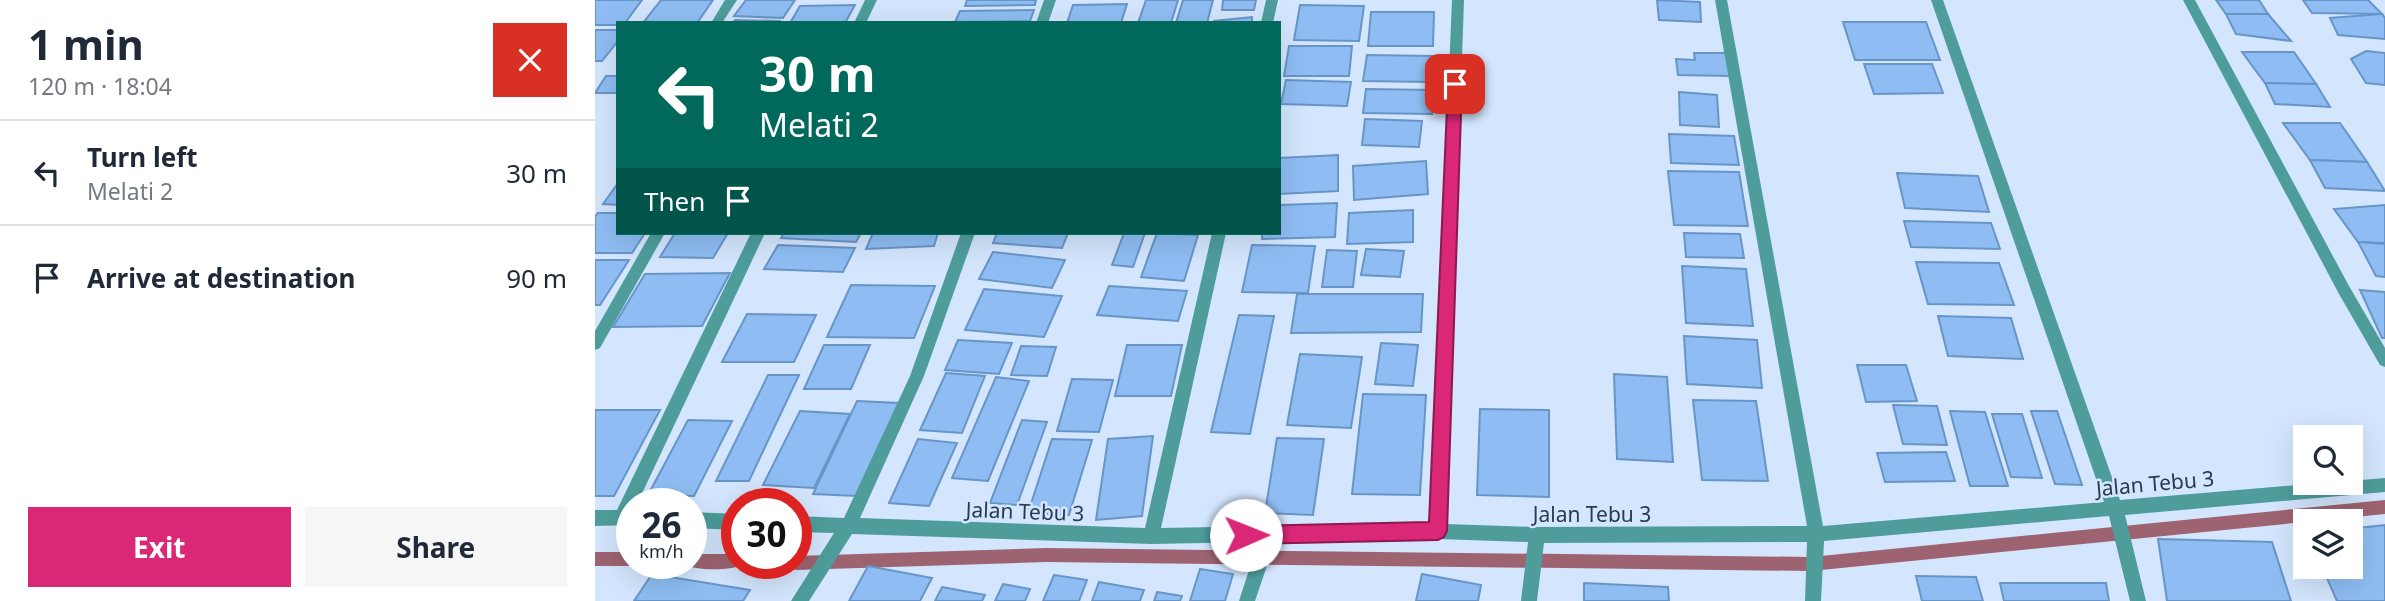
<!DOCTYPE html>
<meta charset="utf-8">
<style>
body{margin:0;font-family:"Noto Sans",sans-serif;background:#f6f6f7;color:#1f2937;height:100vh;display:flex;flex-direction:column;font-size:26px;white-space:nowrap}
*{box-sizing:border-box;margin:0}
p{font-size:23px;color:#747a83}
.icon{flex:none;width:38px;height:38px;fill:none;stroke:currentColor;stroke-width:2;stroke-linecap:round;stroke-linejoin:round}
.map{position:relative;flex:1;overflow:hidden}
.sheet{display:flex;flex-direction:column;background:#fff;width:595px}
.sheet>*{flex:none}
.top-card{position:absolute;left:21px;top:21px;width:665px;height:214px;border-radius:0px;box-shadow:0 7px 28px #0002;background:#00695c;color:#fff;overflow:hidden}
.fabs{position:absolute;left:1698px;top:425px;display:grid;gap:14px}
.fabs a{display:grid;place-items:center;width:70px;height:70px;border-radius:0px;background:#fff;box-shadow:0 7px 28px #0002;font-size:35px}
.speed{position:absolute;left:21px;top:488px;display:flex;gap:14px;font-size:35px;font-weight:700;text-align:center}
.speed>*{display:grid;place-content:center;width:91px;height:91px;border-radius:50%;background:#fff;box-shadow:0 7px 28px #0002;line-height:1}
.speed small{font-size:18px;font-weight:400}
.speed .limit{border:10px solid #d22;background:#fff;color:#111}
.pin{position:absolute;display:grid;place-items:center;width:60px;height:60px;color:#fff;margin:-30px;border-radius:14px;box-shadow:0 4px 10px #0006}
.me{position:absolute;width:77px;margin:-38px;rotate:89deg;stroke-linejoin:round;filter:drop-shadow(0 0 5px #0008)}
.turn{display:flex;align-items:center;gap:24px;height:147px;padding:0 28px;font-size:32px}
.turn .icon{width:91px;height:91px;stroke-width:2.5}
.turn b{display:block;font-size:49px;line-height:60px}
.then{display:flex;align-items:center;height:66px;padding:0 28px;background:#0003;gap:14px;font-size:26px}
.round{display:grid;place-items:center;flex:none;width:74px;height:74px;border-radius:0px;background:#f6f6f7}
.head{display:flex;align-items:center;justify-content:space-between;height:119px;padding:0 28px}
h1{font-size:42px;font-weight:700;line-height:52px}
.action{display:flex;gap:14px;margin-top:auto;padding:14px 28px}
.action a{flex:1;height:80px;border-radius:0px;background:#db2777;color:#fff;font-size:28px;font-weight:700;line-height:80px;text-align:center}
.action a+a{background:#f6f6f7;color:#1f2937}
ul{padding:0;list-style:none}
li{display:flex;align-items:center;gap:21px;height:105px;padding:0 28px;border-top:2px solid #e0e1e3}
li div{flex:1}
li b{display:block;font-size:26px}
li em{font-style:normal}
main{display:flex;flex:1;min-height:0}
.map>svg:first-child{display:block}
</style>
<main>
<section class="sheet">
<div class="head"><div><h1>1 min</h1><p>120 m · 18:04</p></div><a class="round" style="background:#d93025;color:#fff"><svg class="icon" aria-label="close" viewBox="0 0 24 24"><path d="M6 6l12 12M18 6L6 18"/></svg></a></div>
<ul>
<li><svg class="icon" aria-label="left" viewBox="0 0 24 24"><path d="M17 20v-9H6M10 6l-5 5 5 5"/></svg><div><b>Turn left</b><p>Melati 2</p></div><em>30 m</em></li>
<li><svg class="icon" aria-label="arrive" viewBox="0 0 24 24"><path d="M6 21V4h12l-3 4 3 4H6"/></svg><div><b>Arrive at destination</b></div><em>90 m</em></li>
</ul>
<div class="action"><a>Exit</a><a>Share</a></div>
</section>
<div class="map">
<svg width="1790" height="601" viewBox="0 0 1790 601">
<rect width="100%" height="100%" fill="#d3e6fd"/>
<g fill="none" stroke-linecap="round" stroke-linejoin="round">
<g fill="#9d6371" fill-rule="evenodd">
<path d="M1790,500V514L1216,571L451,562L201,570L196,568L194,564H201V556L451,548L1216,557Z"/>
<path d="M0,552H37V564H42L37,566H0Z"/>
<path d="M96,554H142V564H148C140,571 98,571 90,564H96Z"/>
</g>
</g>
<g fill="#8fbdf3" stroke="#6895c8" stroke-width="2">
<path d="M0,0H47L30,23H23V25H0Z"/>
<path d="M66,0H118L102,23H48Z"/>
<path d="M151,0H200L188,18L139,16Z"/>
<path d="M372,0H441L440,5L370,6Z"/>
<path d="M551,0H583L576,23H543Z"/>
<path d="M588,0H618L612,23H581Z"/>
<path d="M628,0H661L659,10H627Z"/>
<path d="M1062,0L1105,2L1106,22L1064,20Z"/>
<path d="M1621,0H1664L1673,14H1631Z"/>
<path d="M1708,0H1773L1787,14L1717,13Z"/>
<path d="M532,4L526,23H472L478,5Z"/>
<path d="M260,5L250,23H195L205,6Z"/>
<path d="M705,5L769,6L764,41L699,40Z"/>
<path d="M439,10L435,21L360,22L365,11Z"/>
<path d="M776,12H839L838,46H773Z"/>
<path d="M1631,14H1673L1696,41L1641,34Z"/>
<path d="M1787,14L1790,18V39L1743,35L1735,18Z"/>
<path d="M657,17V23H619V21Z"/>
<path d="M140,20L186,21L138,23Z"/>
<path d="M1248,22H1331L1345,60H1260Z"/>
<path d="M0,30H23V41L7,61H0Z"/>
<path d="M694,46H757L754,76H689Z"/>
<path d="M1771,51L1790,53V85L1771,83L1756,59Z"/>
<path d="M1647,52H1699L1721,84L1670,83Z"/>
<path d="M1099,53H1132L1136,76L1083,75L1081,59L1100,60Z"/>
<path d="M772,55L837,56L834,82L768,81Z"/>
<path d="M1269,64H1337L1348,93L1279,94Z"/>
<path d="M11,76H23V93H0Z"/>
<path d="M691,80L756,82L752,106L686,104Z"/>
<path d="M1670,83L1721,84L1735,107L1680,104Z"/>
<path d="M771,89L839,90L837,114L768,113Z"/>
<path d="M1084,92L1122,95L1124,127L1085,125Z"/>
<path d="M770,119L827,121L824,147L767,145Z"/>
<path d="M1688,123H1745L1772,162L1715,160Z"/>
<path d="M1074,134L1139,136L1144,165L1076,163Z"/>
<path d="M743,155V191L684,194V158Z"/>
<path d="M1715,160L1772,162L1790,191L1730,188Z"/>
<path d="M831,161L833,194L759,200L758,166Z"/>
<path d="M1073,171L1144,172L1153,226L1079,225Z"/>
<path d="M1302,173L1383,176L1394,212L1310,208Z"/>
<path d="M23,183V205L8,204Z"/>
<path d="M742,203L740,237L667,239V233H684V205Z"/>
<path d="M1790,205V243L1763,242L1739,209Z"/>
<path d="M818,210V242L752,244L754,213Z"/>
<path d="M3,213H23V233H50L37,253H0V217Z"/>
<path d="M1309,221L1396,223L1405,249L1316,247Z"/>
<path d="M80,233H133L118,258L65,257Z"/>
<path d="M189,233H266L261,242L186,238Z"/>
<path d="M278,233H343L339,246L271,249Z"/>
<path d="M402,233H473L467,248L398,243Z"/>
<path d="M529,233H550L538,267L517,265Z"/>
<path d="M562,233L603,235L589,281L546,277Z"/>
<path d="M1089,233L1145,234L1149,258L1091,257Z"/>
<path d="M1763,242L1790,244V277L1781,276Z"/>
<path d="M183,245L260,248L248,272L169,269Z"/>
<path d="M657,245L720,246L713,293L647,292Z"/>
<path d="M771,249L809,251L805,277L766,275Z"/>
<path d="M732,250L762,251L758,287H727Z"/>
<path d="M398,252L470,260L457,288L384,279Z"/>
<path d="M0,260H34L5,305H0Z"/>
<path d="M1321,262L1404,263L1419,305L1333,304Z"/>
<path d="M1087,266L1151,269L1158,326L1091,323Z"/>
<path d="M135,273L107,326L18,327L50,274Z"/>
<path d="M256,285L340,286L319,338L232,337Z"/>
<path d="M514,286L592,291L583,321L502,315Z"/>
<path d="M389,289L467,296L449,337L370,330Z"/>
<path d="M1765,290L1790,292V338H1787Z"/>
<path d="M702,294H828L826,332L696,333Z"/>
<path d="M152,314L221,315L199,362H127Z"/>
<path d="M644,315L679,316L655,434L616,432Z"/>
<path d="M1343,316L1416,318L1428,359L1353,356Z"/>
<path d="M1089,336L1162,340L1167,388L1092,384Z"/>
<path d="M363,340L417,343L404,374L350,370Z"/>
<path d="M786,343L823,345L818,386L780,384Z"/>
<path d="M229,345H275L256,389H209Z"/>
<path d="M532,345H587L576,396H520Z"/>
<path d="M426,346L461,347L452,376L416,375Z"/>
<path d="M705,354L767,357L756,428L692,425Z"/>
<path d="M1262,365H1311L1322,401L1271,402Z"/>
<path d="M351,373L390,376L367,433L325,430Z"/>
<path d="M1019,374L1072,377L1078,462L1022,459Z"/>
<path d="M173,375H204L154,481H121Z"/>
<path d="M401,377L434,381L393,481L357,478Z"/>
<path d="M477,379L518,380L504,432L462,431Z"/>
<path d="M768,394L831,395L825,495L757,494Z"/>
<path d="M1098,400L1161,401L1173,481L1107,480Z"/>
<path d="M262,401L304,403L262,496L218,494Z"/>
<path d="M1298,405L1342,406L1352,445L1308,444Z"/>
<path d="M885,409L954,410V497L882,495Z"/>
<path d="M0,410H65L19,496H0Z"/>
<path d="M205,411L255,414L219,488L168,485Z"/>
<path d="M1355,411L1390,412L1413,486H1375Z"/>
<path d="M1436,411H1462L1487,485L1460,484Z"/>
<path d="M1397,414H1427L1447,478L1416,477Z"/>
<path d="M93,420L137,421L99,496L53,495Z"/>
<path d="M427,420L452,422L422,505L395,503Z"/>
<path d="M558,436L547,516L501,520L513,439Z"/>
<path d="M682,438L729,439L718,515L670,513Z"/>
<path d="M323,439L362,443L334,506L294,503Z"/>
<path d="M457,439L497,440L474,515L433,513Z"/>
<path d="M1351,452L1360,481L1290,482L1282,453Z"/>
<path d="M1790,525V601H1742L1731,576L1754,574L1752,567H1755V529Z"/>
<path d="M1563,539L1677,542L1696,601H1572Z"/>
<path d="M273,566L337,578L325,601H254Z"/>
<path d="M605,569L638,574L630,601H595Z"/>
<path d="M57,574L155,590L148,601H39Z"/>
<path d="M827,574L886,585L883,601H821Z"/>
<path d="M459,575L492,580L484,601H448Z"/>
<path d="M1321,576L1381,577L1388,601H1327Z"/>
<path d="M504,582L549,590L545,601H497Z"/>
<path d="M989,583L1073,587L1074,601H989Z"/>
<path d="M1405,583H1511L1514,601H1409Z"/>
<path d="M408,584L435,589L430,601H400Z"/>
<path d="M347,587L390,595L387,601H340Z"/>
<path d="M562,592L587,596L585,601H559Z"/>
</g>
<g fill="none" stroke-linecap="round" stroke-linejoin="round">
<g fill="#4e9d9b" fill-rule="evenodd">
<path d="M130,0H142L127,23H116Z"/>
<path d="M270,0H282L271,23H259Z"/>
<path d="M449,0H461L453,23H441Z"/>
<path d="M671,0H683L678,23H666Z"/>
<path d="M857,0H869L851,524L942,527L1212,526L1120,0H1132L1228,526L1509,502L1336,0H1348L1525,500L1727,483H1755V481L1790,478V492L1530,515L1551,601H1535L1514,516L1229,541L1226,601H1210L1212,542L949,543L942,601H926L933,542L843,539L680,542L660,601H644L663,542L556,544L257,534L214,601H196L239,533L201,532V516L249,518L315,376L366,233H380L329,376L265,518L550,528L617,233H631L566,528L835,523Z"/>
<path d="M1588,0H1600L1754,286L1790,348V367L1785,365L1744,294Z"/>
<path d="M56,233H70L5,348L0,350V331Z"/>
<path d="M156,233H170L42,504H37V525L0,526V510H22Z"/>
<path d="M96,512L142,514V530L96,528Z"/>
</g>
</g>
<path fill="#db2777" stroke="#8e194d" stroke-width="2" d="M860,79L867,84L852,531L849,537L843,540L651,544L644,542L641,535L644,529L651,526L834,522L853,84Z"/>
<g text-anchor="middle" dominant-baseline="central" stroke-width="5" stroke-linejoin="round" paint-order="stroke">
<g font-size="21" fill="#273a50" stroke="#d3e6fd">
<text transform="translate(1560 483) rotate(-5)">Jalan Tebu 3</text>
<text transform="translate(430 511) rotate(2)">Jalan Tebu 3</text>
<text x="997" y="514">Jalan Tebu 3</text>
</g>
</g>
</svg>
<div class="fabs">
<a><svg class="icon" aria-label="search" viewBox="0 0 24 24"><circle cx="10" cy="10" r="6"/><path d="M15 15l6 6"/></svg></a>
<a><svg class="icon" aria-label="layers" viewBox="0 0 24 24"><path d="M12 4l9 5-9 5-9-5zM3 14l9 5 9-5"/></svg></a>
</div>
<div class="speed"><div>26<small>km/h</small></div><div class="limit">30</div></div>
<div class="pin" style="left:860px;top:84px;background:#d93025"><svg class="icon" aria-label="arrive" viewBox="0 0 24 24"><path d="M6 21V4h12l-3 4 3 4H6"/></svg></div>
<svg class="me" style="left:651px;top:535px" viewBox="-20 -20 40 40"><circle r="19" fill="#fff"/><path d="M0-13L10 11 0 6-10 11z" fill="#db2777"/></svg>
<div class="top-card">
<div class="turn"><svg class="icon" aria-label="left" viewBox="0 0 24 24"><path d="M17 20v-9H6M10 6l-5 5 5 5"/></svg><div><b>30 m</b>Melati 2</div></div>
<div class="then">Then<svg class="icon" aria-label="arrive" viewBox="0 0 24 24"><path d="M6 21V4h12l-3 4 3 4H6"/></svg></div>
</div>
</div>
</main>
